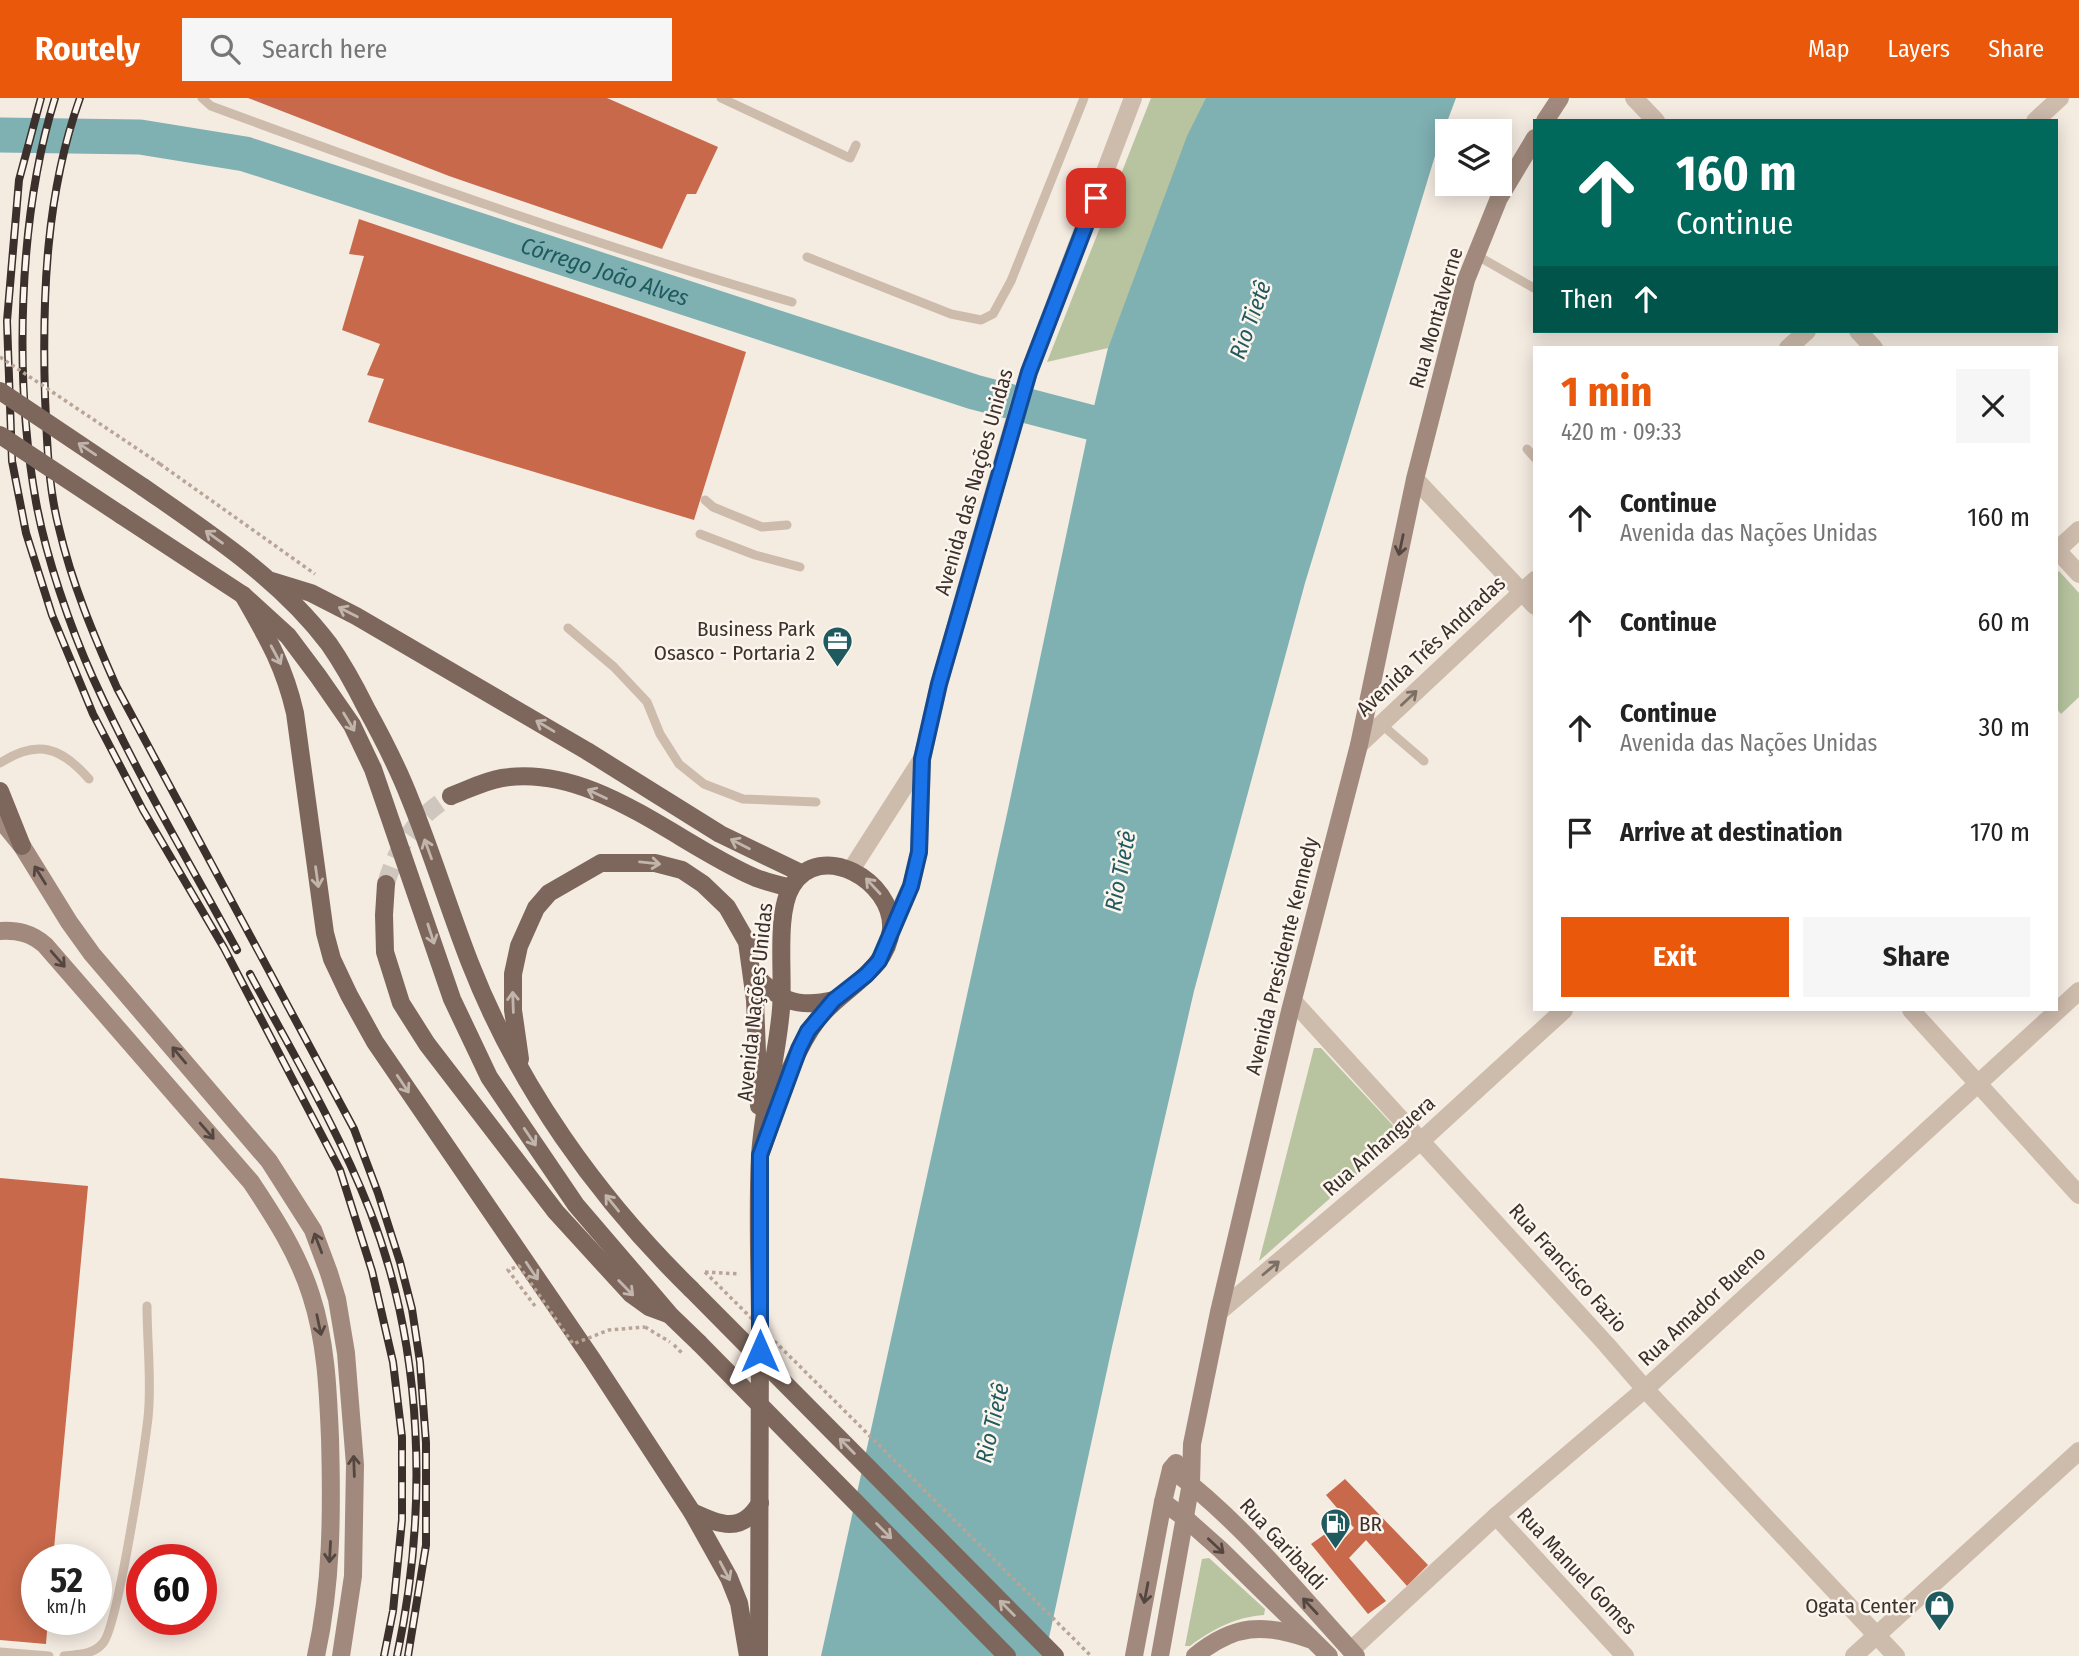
<!DOCTYPE html>
<meta charset="utf-8">
<style>
body{margin:0;font-family:"Fira Sans Condensed",sans-serif;background:#f6f6f6;color:#222;height:100vh;display:flex;flex-direction:column;font-size:26px;white-space:nowrap}
*{box-sizing:border-box;margin:0}
p{font-size:23px;color:#767676}
.icon{flex:none;width:38px;height:38px;fill:none;stroke:currentColor;stroke-width:2;stroke-linecap:round;stroke-linejoin:round}
.map{position:relative;flex:1;overflow:hidden}
.sheet{position:absolute;left:1533px;top:248px;width:525px;height:665px;display:flex;flex-direction:column;background:#fff;border-radius:0px;box-shadow:0 4px 18px #0003}
.sheet>*{flex:none}
.banner{position:absolute;left:1533px;top:21px;width:525px;height:214px;border-radius:0px;box-shadow:0 4px 18px #0003;background:#00695c;color:#fff;overflow:hidden}
.tools{position:absolute;left:1435px;top:21px;display:grid;gap:14px}
.tools a{display:grid;place-items:center;width:77px;height:77px;border-radius:0px;background:#fff;box-shadow:0 4px 18px #0003;font-size:35px}
.speed{position:absolute;left:21px;top:1446px;display:flex;gap:14px;font-size:35px;font-weight:700;text-align:center}
.speed>*{display:grid;place-content:center;width:91px;height:91px;border-radius:50%;background:#fff;box-shadow:0 4px 18px #0003;line-height:1}
.speed small{font-size:18px;font-weight:400}
.speed .limit{border:10px solid #d22;background:#fff;color:#111}
.pin{position:absolute;display:grid;place-items:center;width:60px;height:60px;color:#fff;margin:-30px;border-radius:14px;box-shadow:0 4px 10px #0006}
.me{position:absolute;width:77px;margin:-38px;rotate:0deg;stroke-linejoin:round;filter:drop-shadow(0 0 5px #0008)}
.turn{display:flex;align-items:center;gap:24px;height:147px;padding:0 28px;font-size:32px}
.turn .icon{width:91px;height:91px;stroke-width:2.5}
.turn b{display:block;font-size:49px;line-height:60px}
.then{display:flex;align-items:center;height:66px;padding:0 28px;background:#0003;gap:14px;font-size:26px}
.round{display:grid;place-items:center;flex:none;width:74px;height:74px;border-radius:0px;background:#f6f6f6}
.headline{display:flex;align-items:center;justify-content:space-between;height:119px;padding:0 28px}
h1{font-size:42px;font-weight:700;line-height:52px;color:#ea580c}
.action{display:flex;gap:14px;margin-top:auto;padding:14px 28px}
.action a{flex:1;height:80px;border-radius:0px;background:#ea580c;color:#fff;font-size:28px;font-weight:700;line-height:80px;text-align:center}
.action a+a{background:#f6f6f6;color:#222}
ul{padding:0;list-style:none}
li{display:flex;align-items:center;gap:21px;height:105px;padding:0 28px}
li div{flex:1}
li b{display:block;font-size:26px}
li em{font-style:normal}
header{display:flex;align-items:center;gap:42px;box-sizing:border-box;height:98px;padding:0 35px;background:#ea580c;color:#fff}
header strong{font-size:33px}
nav{display:flex;gap:38px;margin-inline-start:auto;font-size:24px}
.search{width:490px;height:63px;background:#f6f6f6;display:flex;align-items:center;gap:18px;box-sizing:border-box;padding:0 24px;border-radius:0px;color:#767676;font-size:26px}
.map>svg:first-child{display:block}
</style>
<header>
<strong>Routely</strong>
<div class="search"><svg class="icon" aria-label="search" viewBox="0 0 24 24"><circle cx="10" cy="10" r="6"/><path d="M15 15l6 6"/></svg>Search here</div>
<nav><a>Map</a><a>Layers</a><a>Share</a></nav>
</header>
<div class="map">
<svg width="2079" height="1558" viewBox="0 0 2079 1558">
<rect width="100%" height="100%" fill="#f4ebe1"/>
<g fill="#b8c4a0">
<path d="M1151,0H1207L1108,250L1047,264Z"/>
<path d="M2059,473L2079,495V599L2061,616L2056,610V476Z"/>
<path d="M1314,950H1321L1400,1035L1395,1043L1259,1163Z"/>
<path d="M1209,1460L1265,1511L1264,1517C1235,1519 1213,1531 1190,1548H1185L1202,1461Z"/>
</g>
<path fill="#7fb0b2" d="M1206,0H1456L1438,48L1305,485L1194,893L1112,1249L1045,1558H821L1007,716L1090,325L1108,250L1187,38Z"/>
<g fill="none" stroke-linecap="round" stroke-linejoin="round">
<path stroke="#7fb0b2" stroke-width="35" id="s1" d="M0,37L140,39L245,56L974,294L1135,336"/>
</g>
<g fill="#c8694b">
<path d="M248,0H607L718,49L696,96H687L662,151L449,78Z"/>
<path d="M359,121L746,254L694,422L368,324L384,281L367,277L380,246L342,232L364,158L349,156Z"/>
<path d="M0,1080L88,1088L53,1461H37V1521H48L46,1546L0,1542Z"/>
<path d="M1345,1381L1428,1467L1407,1488L1366,1442L1349,1460L1386,1503L1368,1516L1311,1446L1328,1434L1338,1447L1354,1430L1326,1397Z"/>
</g>
<g fill="none" stroke-linecap="round" stroke-linejoin="round">
<path stroke="#cfc6bd" stroke-width="18" stroke-dasharray="18 9" stroke-linecap="butt" d="M386,786C396,750 417,717 451,698"/>
<g stroke="#b9a596" stroke-width="3.5" stroke-dasharray="3.5 3.5" stroke-linecap="butt">
<path d="M160,366L315,476"/>
<path d="M705,1174L740,1176"/>
<path d="M645,1229L670,1244"/>
</g>
<g stroke="#cdbbac" stroke-width="9">
<path d="M202,0L211,8C403,79 596,147 792,204"/>
<path d="M721,0L850,60L856,47"/>
<path d="M1476,157L1534,190"/>
<path d="M807,159L951,216L981,222L993,216L1011,183L1084,0"/>
<path d="M1527,351L1535,360"/>
<path d="M705,402L713,409L762,429L787,427"/>
<path d="M700,436L755,457L800,469"/>
<path d="M568,530L614,569L647,604L660,636L679,666L704,686L743,701L816,704"/>
<path d="M1381,626L1424,663"/>
<path d="M0,665C38,641 61,649 89,681"/>
<path d="M0,1554L49,1558"/>
<path d="M64,1558C79,1556 93,1557 103,1545C118,1528 144,1353 148,1320C152,1284 147,1245 147,1208"/>
</g>
<g stroke="#cdbbac" stroke-width="18">
<path d="M1634,0L1656,23"/>
<path d="M1858,233L1874,250"/>
<path d="M2056,451L2079,476"/>
<path d="M2056,453L2079,432"/>
<path d="M1522,494L1535,508"/>
<path d="M851,772L922,661"/>
<path d="M891,831L911,788L919,754L922,661L939,586L1009,341L1029,274L1133,0"/>
<path d="M1293,903L1606,1246L1645,1291L1896,1558"/>
<path d="M1911,912L2079,1097"/>
<path d="M1219,1214L1422,1042L1564,912"/>
<path d="M1496,1418L1625,1558"/>
<path d="M1351,1552L1496,1418L1645,1291L2079,893"/>
</g>
<g stroke="#cdbbac" stroke-width="18">
<path d="M2035,23L2060,0"/>
<path d="M1788,250L1807,233"/>
<path d="M1415,381L1522,494"/>
<path d="M1359,647L1535,482"/>
<path d="M1854,1558L2079,1353"/>
</g>
<g stroke="#a18a7d" stroke-width="18">
<path d="M1545,23L1560,0"/>
<path d="M0,721L22,748L69,824L92,856L269,1063L313,1132L329,1175L337,1201L346,1255L355,1367L353,1478L341,1558"/>
<path d="M0,833C18,832 31,835 45,847L251,1084C275,1120 298,1156 311,1197C326,1243 328,1292 330,1340C332,1413 332,1486 316,1558"/>
<path d="M1171,1371C1241,1423 1297,1494 1356,1558"/>
<path d="M1163,1404L1185,1420L1221,1452L1329,1558"/>
<path d="M1134,1558L1163,1404L1171,1371L1176,1365"/>
<path d="M1160,1558L1191,1385L1192,1346L1219,1214L1290,913L1359,647L1415,381L1466,182L1499,100L1535,40"/>
<path d="M1195,1558C1234,1526 1264,1525 1309,1541"/>
</g>
<g stroke="#7d675c" stroke-width="18">
<path d="M143,389C209,435 280,481 329,546C343,566 355,588 366,610C382,639 398,670 410,701C432,755 449,811 470,865C518,988 597,1099 691,1191"/>
<path d="M121,417L243,497L288,538L318,578L352,627L373,671L452,901L489,979L576,1107L671,1218L699,1245"/>
<path d="M272,483L311,495L356,518L587,653L720,736L801,775"/>
<path d="M243,497C267,539 284,567 295,615L325,835L332,861L349,897L375,944L592,1261L692,1414L729,1480L739,1505L748,1558"/>
<path d="M0,693L22,748"/>
<path d="M451,698C467,692 484,683 502,680C592,665 676,745 754,779C765,784 778,786 790,790"/>
<path d="M386,786L384,817L385,854L401,905L427,946L556,1114L631,1196L649,1209L668,1216"/>
<path d="M752,874C777,902 797,911 834,902"/>
<path d="M520,961L513,912V876L519,848L536,810L549,795L601,765H655L682,772L703,786L727,809L747,844L755,902L759,1008"/>
<path d="M692,1414C719,1426 741,1437 760,1405"/>
<path d="M759,1558C759,1449 760,1340 760,1231C760,1174 757,1115 760,1058C763,1009 777,960 781,911C784,877 775,815 792,788C820,741 894,783 891,831C888,873 841,891 818,921C789,959 777,1012 760,1057"/>
</g>
<defs>
<g id="rail">
<path d="M41,0L19,82L7,223L12,363L26,435L52,517L93,616L143,712L224,850L340,1072L372,1173L393,1264L402,1339V1422L393,1513L384,1558"/>
<path d="M55,0C18,119 14,281 36,404C46,459 70,529 93,580C135,673 188,762 237,852"/>
<path d="M80,0C46,95 42,198 45,299C47,342 48,388 59,430C72,486 94,538 117,590L354,1031L378,1095L400,1164L412,1211L420,1264L426,1345V1447L408,1558"/>
<path d="M250,876C292,954 338,1031 370,1113C424,1252 428,1413 397,1558"/>
</g>
</defs>
<use href="#rail" stroke="#3b302b" stroke-width="8"/>
<use href="#rail" stroke="#fbf5ee" stroke-width="5" stroke-dasharray="16" stroke-linecap="butt"/>
<g stroke="#b9a596" stroke-width="3.5" stroke-dasharray="3.5 3.5" stroke-linecap="butt">
<path d="M0,259L160,366"/>
<path d="M705,1174L1091,1558"/>
<path d="M535,1208L508,1172L519,1168L573,1246L609,1232L645,1229"/>
<path d="M674,1247L683,1256"/>
</g>
<g stroke="#7d675c" stroke-width="18">
<path d="M0,293L143,389"/>
<path d="M0,337L121,417"/>
<path d="M691,1191L1055,1558"/>
<path d="M699,1245L1007,1558"/>
</g>
</g>
<defs><path id="oneway-shaft" d="M-6 0H5M1.5-3L5.5 0L1.5 3" fill="none" stroke-width="1.6" stroke-linecap="round" stroke-linejoin="round" transform="scale(1.75)"/></defs>
<g stroke="#c2b5ac">
<use href="#oneway-shaft" transform="translate(87 351) rotate(-146)"/>
<use href="#oneway-shaft" transform="translate(214 439) rotate(-144)"/>
<use href="#oneway-shaft" transform="translate(348 514) rotate(-153)"/>
<use href="#oneway-shaft" transform="translate(276 557) rotate(62)"/>
<use href="#oneway-shaft" transform="translate(349 624) rotate(59)"/>
<use href="#oneway-shaft" transform="translate(545 628) rotate(-149)"/>
<use href="#oneway-shaft" transform="translate(597 696) rotate(-155)"/>
<use href="#oneway-shaft" transform="translate(740 746) rotate(-153)"/>
<use href="#oneway-shaft" transform="translate(428 751) rotate(-110)"/>
<use href="#oneway-shaft" transform="translate(650 765) rotate(6)"/>
<use href="#oneway-shaft" transform="translate(317 779) rotate(82)"/>
<use href="#oneway-shaft" transform="translate(873 788) rotate(-133)"/>
<use href="#oneway-shaft" transform="translate(431 836) rotate(72)"/>
<use href="#oneway-shaft" transform="translate(513 904) rotate(-92)"/>
<use href="#oneway-shaft" transform="translate(403 986) rotate(56)"/>
<use href="#oneway-shaft" transform="translate(530 1039) rotate(56)"/>
<use href="#oneway-shaft" transform="translate(612 1105) rotate(-129)"/>
<use href="#oneway-shaft" transform="translate(532 1173) rotate(56)"/>
<use href="#oneway-shaft" transform="translate(626 1190) rotate(46)"/>
<use href="#oneway-shaft" transform="translate(847 1348) rotate(-135)"/>
<use href="#oneway-shaft" transform="translate(884 1433) rotate(45)"/>
<use href="#oneway-shaft" transform="translate(725 1473) rotate(62)"/>
<use href="#oneway-shaft" transform="translate(1007 1510) rotate(-135)"/>
</g>
<g stroke="#544640">
<use href="#oneway-shaft" transform="translate(1401 447) rotate(102)"/>
<use href="#oneway-shaft" transform="translate(40 777) rotate(-122)"/>
<use href="#oneway-shaft" transform="translate(58 861) rotate(49)"/>
<use href="#oneway-shaft" transform="translate(179 957) rotate(-130)"/>
<use href="#oneway-shaft" transform="translate(207 1033) rotate(49)"/>
<use href="#oneway-shaft" transform="translate(318 1145) rotate(-111)"/>
<use href="#oneway-shaft" transform="translate(319 1227) rotate(78)"/>
<use href="#oneway-shaft" transform="translate(354 1368) rotate(-92)"/>
<use href="#oneway-shaft" transform="translate(1216 1448) rotate(43)"/>
<use href="#oneway-shaft" transform="translate(330 1454) rotate(93)"/>
<use href="#oneway-shaft" transform="translate(1146 1495) rotate(101)"/>
<use href="#oneway-shaft" transform="translate(1310 1508) rotate(-133)"/>
</g>
<g stroke="#7d6f65">
<use href="#oneway-shaft" transform="translate(1409 600) rotate(-43)"/>
<use href="#oneway-shaft" transform="translate(1271 1170) rotate(-40)"/>
</g>
<g fill="none" stroke-linecap="round" stroke-linejoin="round">
<defs>
<path id="route" d="M760,1253V1057L799,951L808,933L834,902L866,877L879,863L911,788L919,754L922,661L939,586L1029,274L1096,100"/>
</defs>
<use href="#route" stroke="#114b97" stroke-width="18"/>
<use href="#route" stroke="#1a73e8" stroke-width="12"/>
</g>
<defs>
<symbol id="office-pin" viewBox="-11 -11 22 30"><path d="M0 17L-7.5 6A9.5 9.5 0 1 1 7.5 6Z" fill="#1f5a5e" stroke="#fbf5ee"/><path d="M-6-3h4V-5.5h4V-3h4V5H-6ZM-1-4.5V-3h2v-1.5ZM-6 0V1H6V0Z" fill="#fff"/></symbol>
<symbol id="fuel-pin" viewBox="-11 -11 22 30"><path d="M0 17L-7.5 6A9.5 9.5 0 1 1 7.5 6Z" fill="#1f5a5e" stroke="#fbf5ee"/><path d="M-5.5-6h7V0h2V4h1.3V-2.5L3-4.5l.8-.8L6-3V5H2.5V1h-1V6h-7ZM-4.2-4.7v3.2H.2V-4.7Z" fill="#fff"/></symbol>
<symbol id="shop-pin" viewBox="-11 -11 22 30"><path d="M0 17L-7.5 6A9.5 9.5 0 1 1 7.5 6Z" fill="#1f5a5e" stroke="#fbf5ee"/><path d="M-5-2.5h2.3a2.7 3.5 0 0 1 5.4 0H5L5.5 6h-11ZM-1.5-2.5h3a1.5 2.3 0 0 0-3 0Z" fill="#fff"/></symbol>
</defs>
<g fill-rule="evenodd">
<use href="#office-pin" x="820" y="526" width="35" height="47"/>
<use href="#fuel-pin" x="1318" y="1408" width="35" height="47"/>
<use href="#shop-pin" x="1922" y="1490" width="35" height="47"/>
</g>
<g text-anchor="middle" dominant-baseline="central" stroke-width="5" stroke-linejoin="round" paint-order="stroke">
<g font-size="21" fill="#3b302b" stroke="#fbf5ee">
<text transform="translate(1436 220) rotate(-74)">Rua Montalverne</text>
<text transform="translate(974 384) rotate(-74)">Avenida das Nações Unidas</text>
<text transform="translate(1431 548) rotate(-43)">Avenida Três Andradas</text>
<text transform="translate(1282 858) rotate(-76)">Avenida Presidente Kennedy</text>
<text transform="translate(755 904) rotate(-84)">Avenida Nações Unidas</text>
<text transform="translate(1379 1048) rotate(-41)">Rua Anhanguera</text>
<text transform="translate(1568 1170) rotate(48)">Rua Francisco Fazio</text>
<text transform="translate(1702 1208) rotate(-43)">Rua Amador Bueno</text>
<text transform="translate(1283 1446) rotate(47)">Rua Garibaldi</text>
<text transform="translate(1577 1473) rotate(47)">Rua Manuel Gomes</text>
</g>
<g font-size="21" fill="#3b302b" stroke="#fbf5ee" text-anchor="end">
<text x="815" y="531">Business Park<tspan x="815" dy="24">Osasco - Portaria 2</tspan></text>
<text x="1359" y="1426" text-anchor="start">BR</text>
<text x="1916" y="1508">Ogata Center</text>
</g>
<g font-size="23" font-style="italic" fill="#1f5a5e" stroke="#fbf5ee">
<text stroke="none"><textPath href="#s1" startOffset="625">Córrego João Alves</textPath></text>
<text transform="translate(1250 222) rotate(-70)">Rio Tietê</text>
<text transform="translate(1120 773) rotate(-79)">Rio Tietê</text>
<text transform="translate(992 1325) rotate(-77)">Rio Tietê</text>
</g>
</g>
</svg>
<div class="tools">
<a><svg class="icon" aria-label="layers" viewBox="0 0 24 24"><path d="M12 4l9 5-9 5-9-5zM3 14l9 5 9-5"/></svg></a>
</div>
<div class="speed"><div>52<small>km/h</small></div><div class="limit">60</div></div>
<div class="pin" style="left:1096px;top:100px;background:#d93025"><svg class="icon" aria-label="arrive" viewBox="0 0 24 24"><path d="M6 21V4h12l-3 4 3 4H6"/></svg></div>
<svg class="me" style="left:760px;top:1253px" viewBox="-20 -20 40 40"><path d="M0-17L14 15 0 8-14 15z" fill="#1a73e8" stroke="#fff" stroke-width="4"/></svg>
<div class="banner">
<div class="turn"><svg class="icon" aria-label="ahead" viewBox="0 0 24 24"><path d="M12 20V5M6 11l6-6 6 6"/></svg><div><b>160 m</b>Continue</div></div>
<div class="then">Then<svg class="icon" aria-label="ahead" viewBox="0 0 24 24"><path d="M12 20V5M6 11l6-6 6 6"/></svg></div>
</div>
<section class="sheet">
<div class="headline"><div><h1>1 min</h1><p>420 m · 09:33</p></div><a class="round"><svg class="icon" aria-label="close" viewBox="0 0 24 24"><path d="M6 6l12 12M18 6L6 18"/></svg></a></div>
<ul>
<li><svg class="icon" aria-label="ahead" viewBox="0 0 24 24"><path d="M12 20V5M6 11l6-6 6 6"/></svg><div><b>Continue</b><p>Avenida das Nações Unidas</p></div><em>160 m</em></li>
<li><svg class="icon" aria-label="ahead" viewBox="0 0 24 24"><path d="M12 20V5M6 11l6-6 6 6"/></svg><div><b>Continue</b></div><em>60 m</em></li>
<li><svg class="icon" aria-label="ahead" viewBox="0 0 24 24"><path d="M12 20V5M6 11l6-6 6 6"/></svg><div><b>Continue</b><p>Avenida das Nações Unidas</p></div><em>30 m</em></li>
<li><svg class="icon" aria-label="arrive" viewBox="0 0 24 24"><path d="M6 21V4h12l-3 4 3 4H6"/></svg><div><b>Arrive at destination</b></div><em>170 m</em></li>
</ul>
<div class="action"><a>Exit</a><a>Share</a></div>
</section>
</div>
